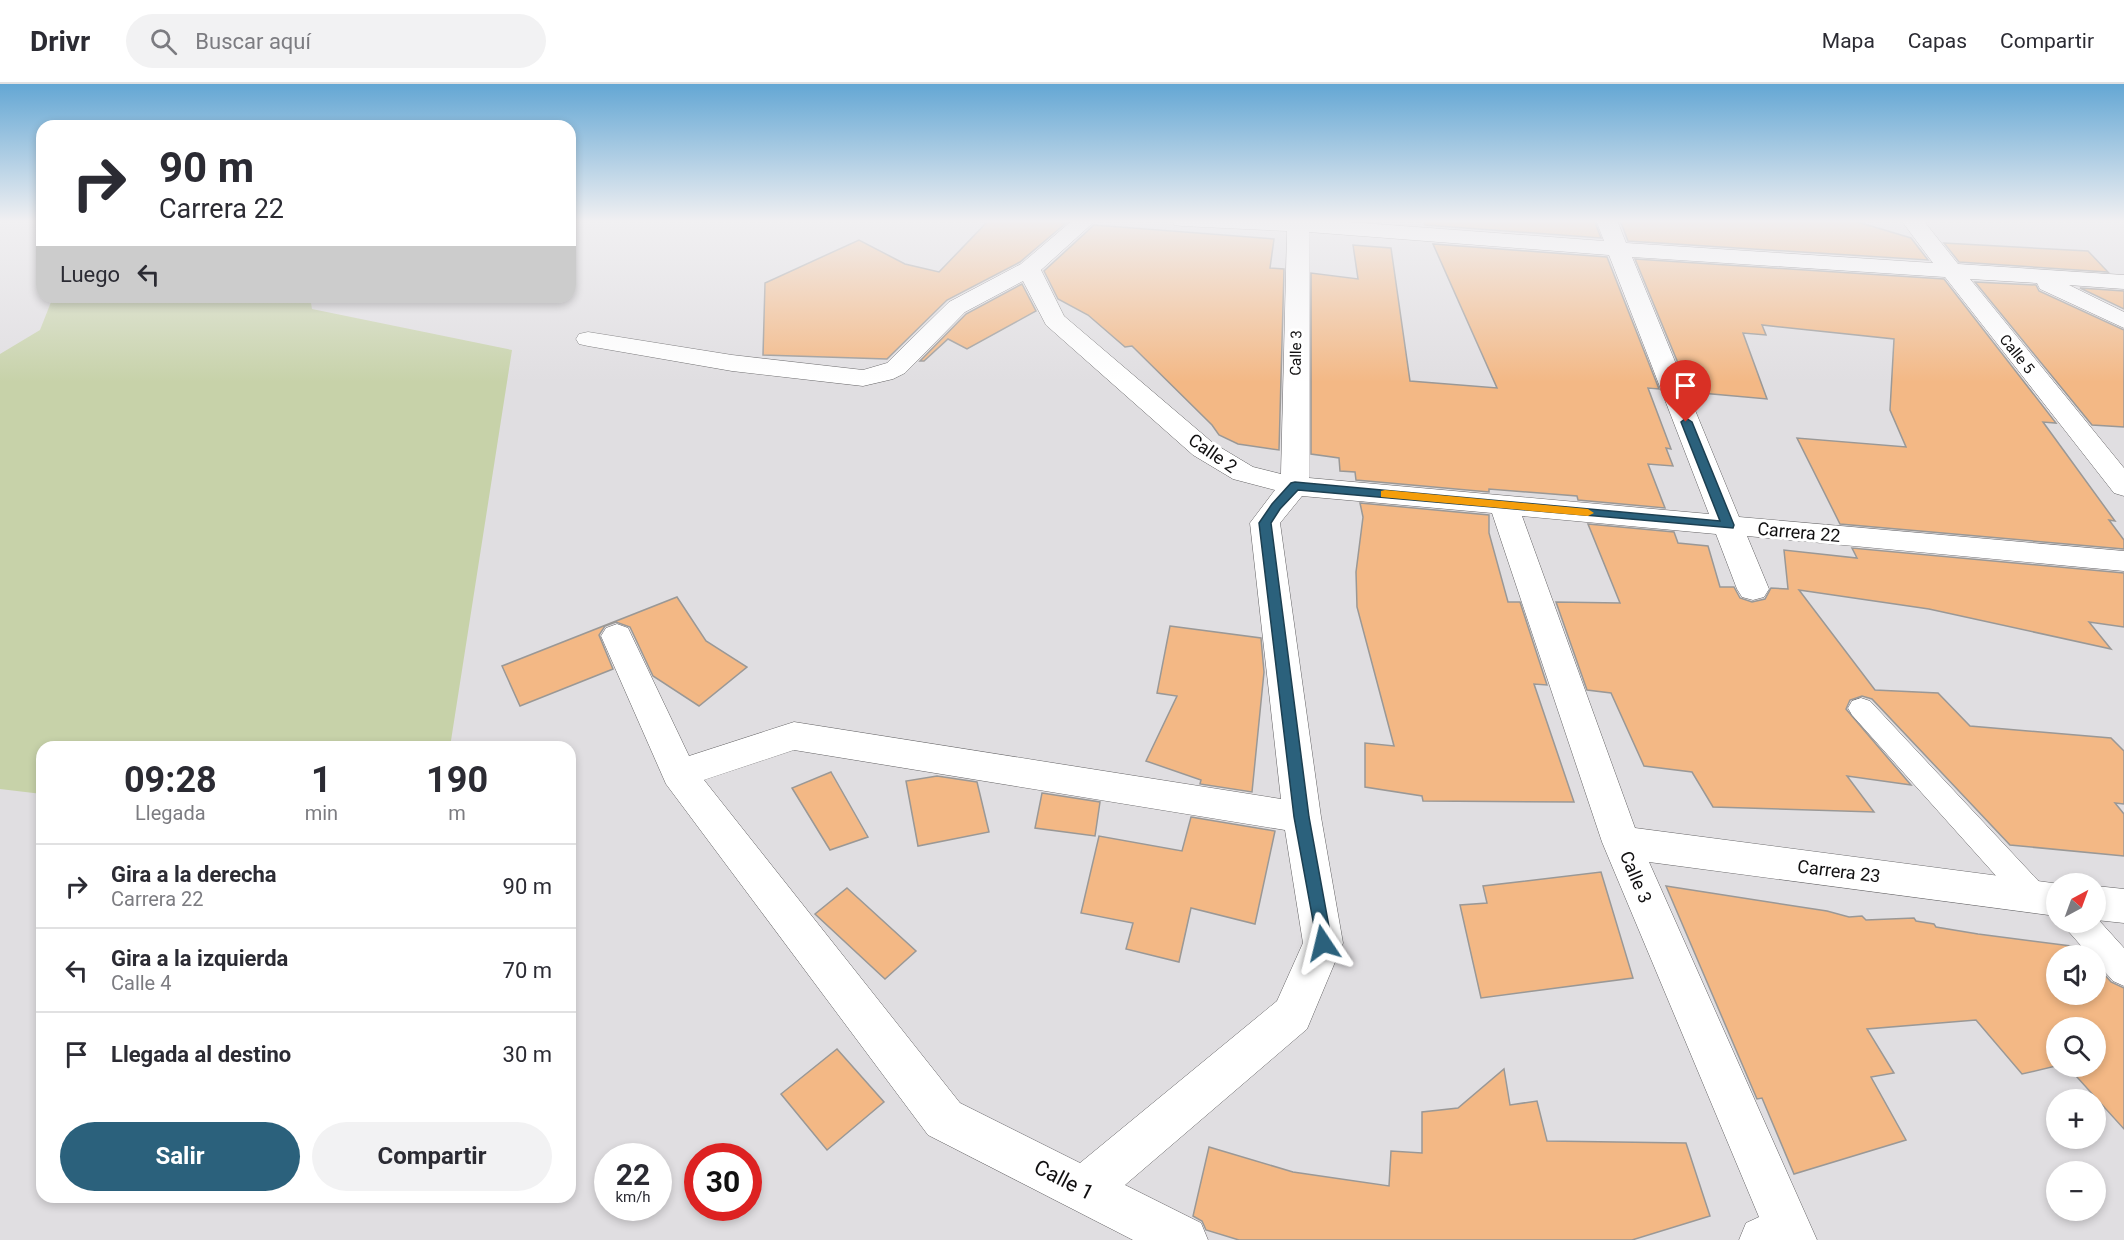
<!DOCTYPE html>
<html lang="es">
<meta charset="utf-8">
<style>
body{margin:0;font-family:Roboto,sans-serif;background:#f2f2f3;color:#2b2b33;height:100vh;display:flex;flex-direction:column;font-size:22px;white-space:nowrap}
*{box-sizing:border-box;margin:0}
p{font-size:20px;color:#7c7c81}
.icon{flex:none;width:33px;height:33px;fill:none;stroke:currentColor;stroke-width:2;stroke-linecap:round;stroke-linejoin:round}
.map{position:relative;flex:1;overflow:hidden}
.drawer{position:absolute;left:36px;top:657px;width:540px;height:462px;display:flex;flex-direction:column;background:#fff;border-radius:18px;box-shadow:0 3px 9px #0003}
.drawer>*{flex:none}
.top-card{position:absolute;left:36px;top:36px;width:540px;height:183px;border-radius:18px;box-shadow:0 3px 9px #0003;background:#fff;color:#2b2b33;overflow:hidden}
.needle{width:39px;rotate:41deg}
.buttons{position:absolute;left:2046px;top:789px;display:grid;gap:12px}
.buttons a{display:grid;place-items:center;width:60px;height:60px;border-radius:50%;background:#fff;box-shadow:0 3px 9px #0003;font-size:30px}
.speed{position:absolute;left:594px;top:1059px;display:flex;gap:12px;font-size:30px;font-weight:700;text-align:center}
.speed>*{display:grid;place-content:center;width:78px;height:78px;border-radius:50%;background:#fff;box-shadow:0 3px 9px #0003;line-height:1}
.speed small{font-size:15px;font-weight:400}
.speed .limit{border:9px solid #d22;background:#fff;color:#111}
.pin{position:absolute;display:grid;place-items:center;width:51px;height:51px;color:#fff;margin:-62px -26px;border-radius:50% 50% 50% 0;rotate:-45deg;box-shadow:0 0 6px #0007}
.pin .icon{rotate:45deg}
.me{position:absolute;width:66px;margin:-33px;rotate:350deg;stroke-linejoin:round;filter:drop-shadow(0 0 4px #0008)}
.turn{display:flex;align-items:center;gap:21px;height:126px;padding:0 24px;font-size:27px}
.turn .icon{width:78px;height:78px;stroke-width:2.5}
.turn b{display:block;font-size:42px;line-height:51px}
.then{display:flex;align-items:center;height:57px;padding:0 24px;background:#0003;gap:12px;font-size:22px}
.eta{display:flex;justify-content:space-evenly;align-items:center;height:102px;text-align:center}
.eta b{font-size:36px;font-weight:700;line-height:42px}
.action{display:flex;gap:12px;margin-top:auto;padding:12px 24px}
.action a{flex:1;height:69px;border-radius:36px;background:#2b617c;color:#fff;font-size:24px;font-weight:700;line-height:69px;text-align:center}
.action a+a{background:#f2f2f3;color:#2b2b33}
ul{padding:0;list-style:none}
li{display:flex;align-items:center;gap:18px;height:84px;padding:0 24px;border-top:2px solid #e1e1e2}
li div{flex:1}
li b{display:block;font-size:22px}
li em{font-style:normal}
header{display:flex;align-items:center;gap:36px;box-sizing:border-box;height:84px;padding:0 30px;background:#fff;border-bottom:2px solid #e1e1e2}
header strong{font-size:28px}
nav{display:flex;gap:33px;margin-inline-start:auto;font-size:21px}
.search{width:420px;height:54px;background:#f2f2f3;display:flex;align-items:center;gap:15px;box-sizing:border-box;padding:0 21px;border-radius:33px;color:#7c7c81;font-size:22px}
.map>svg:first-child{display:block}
</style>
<header>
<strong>Drivr</strong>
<div class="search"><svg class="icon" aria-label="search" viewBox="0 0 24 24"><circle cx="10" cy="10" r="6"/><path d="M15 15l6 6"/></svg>Buscar aquí</div>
<nav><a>Mapa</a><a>Capas</a><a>Compartir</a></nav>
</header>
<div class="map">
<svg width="2124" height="1156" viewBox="0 0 2124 1156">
<rect width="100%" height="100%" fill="#e0dee1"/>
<path fill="#c7d2a9" d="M53,213H310L312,225L512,266L450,663H42V710L0,705V270L40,246Z"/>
<g fill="#f3b885" stroke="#9a9896" stroke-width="1.5">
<path d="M989,136H1065L1062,139H1066L1020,178L947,216L887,275L763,271L765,199L859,156L905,180L939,188Z"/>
<path d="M1423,136H1594L1601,154L1425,141Z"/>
<path d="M1620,136H1851L1911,154L1928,176L1628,157Z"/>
<path d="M1094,141L1274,155L1270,184L1284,185L1279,366L1238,360L1219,351L1212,341L1132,262L1125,263L1088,231L1058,215L1044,187Z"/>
<path d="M1944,159L2088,167L2108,188L1959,178Z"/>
<path d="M1433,160L1607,173L1659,305L1648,304L1671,365L1666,364L1673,382L1648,380L1665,424L1578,416L1577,412L1489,405V408L1356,396L1355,388L1340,387L1339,374L1311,370V189L1358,195L1353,161L1391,164L1410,297L1497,304Z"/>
<path d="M1635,175L1944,195L2056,339L2043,338L2115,437L2109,436L2124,456V465L1840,440L1797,354L1906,363L1890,326L1894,255L1762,241L1766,251L1743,249L1767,315L1690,308Z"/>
<path d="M1975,198L2036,201L2039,207L2124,246V343L2092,341Z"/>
<path d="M1022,200L1036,227L967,265L948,255L924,277H920L966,230Z"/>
<path d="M2080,204L2124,207V225Z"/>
<path d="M1360,419L1489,431V449L1508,518H1520L1547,601L1534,600L1574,718L1423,717L1422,712L1365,703V659L1394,662L1357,523L1356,488L1363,433Z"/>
<path d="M1588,440L1674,448L1678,459L1708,462L1720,503H1734L1740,514L1752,518L1765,515L1771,504L1788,505L1784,466L1857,474L1852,464L2124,489V543L2089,538L2111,565L1929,525L1799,506L1875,606L1938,609L1970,642L2111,654L2124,667V720L2115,719L2124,730V772L2010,761L1872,615L1862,612L1850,616L1846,625L1911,701L1847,692L1874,728L1713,723L1692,688L1644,682L1611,609L1587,606L1556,518L1620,519Z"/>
<path d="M677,513L706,557L747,583L699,622L653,592L630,543L616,538L605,542L599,551L613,585L520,622L502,582Z"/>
<path d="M1170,542L1261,554L1264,588L1252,708L1200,700L1201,696L1146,677L1177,612L1157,609Z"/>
<path d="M831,688L868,753L830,766L792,704Z"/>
<path d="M937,692L977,698L989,748L918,762L906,697Z"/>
<path d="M1042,709L1100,718L1095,752L1035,744Z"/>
<path d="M1191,733L1275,747L1255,840L1191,824L1179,878L1126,865L1133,839L1081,829L1099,752L1182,767Z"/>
<path d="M1601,788L1633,894L1481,914L1460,821L1487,819L1483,802Z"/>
<path d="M1666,802L1827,827L1849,833L1862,832L1866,836L1914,834L1916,837L1934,840L1936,843L1978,850L2079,863L2087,872H2056V910H2096V881L2111,898L2124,904V1045L2067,982H2096V944H2056V982L2022,990L1976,936L1867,945L1894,989L1871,993L1906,1056L1794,1090L1762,1014L1757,1015Z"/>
<path d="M847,804L916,867L885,895L815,830Z"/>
<path d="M837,965L884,1018L827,1066L781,1010Z"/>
<path d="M1504,985L1510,1021L1537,1017L1547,1057L1686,1059L1710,1132L1632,1156H1239L1206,1146L1202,1137L1193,1132L1209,1063L1293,1088L1389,1102L1391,1067L1422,1069V1028L1458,1024Z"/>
</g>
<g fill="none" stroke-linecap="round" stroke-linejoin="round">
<defs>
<g id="lane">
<path d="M1861,614L1870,617L2045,804L2049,813L2045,822L2034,826L2023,822L1852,631L1848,624L1852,617Z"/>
<path d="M2096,833L2124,864V902L2113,897L2096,878V872H2090L2069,848L2065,838H2096Z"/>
</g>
<g id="street">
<path d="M1073,136H1096L1041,186L1064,232L1213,359L1253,383L1281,390L1287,147L1182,142L1174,141L1172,136H1322L1604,157L1596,136H1617L1626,159L1933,179L1901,136H1923L1958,180L2124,191V205L2069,201L2124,228V244L2040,205L2037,199L1970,195L2124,384V412L2114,409L1945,193L1632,173L1739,433L2124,467V487L1747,452L1769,505L1764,513L1753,516L1742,513L1737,505L1716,450L1522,432L1635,744L2060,800H2056V832L1649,778L1817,1156H1739L1746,1139L1759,1133L1602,758L1492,429L1302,412L1280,439L1321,733L1343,859L1307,945L1125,1101L1201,1139L1208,1156H1133L928,1051L666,700L601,552L606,544L617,540L628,544L689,672L794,638L1281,715L1250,439L1275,406L1233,395L1193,371L1046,241L1023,197L965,228L905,289L893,295L863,302L732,287L588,262L579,260L576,255L579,250L588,248L732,271L863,286L887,279L949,218L1021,180ZM1309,148L1609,171L1709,430L1309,394ZM794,666L1285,746L1303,859L1277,917L1080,1079L960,1019L704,696Z"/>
<path d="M2096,802L2124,805V839L2096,836Z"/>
</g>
</defs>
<use href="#lane" stroke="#636264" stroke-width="1"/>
<use href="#street" stroke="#636264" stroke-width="1"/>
<use href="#lane" fill="#fff" fill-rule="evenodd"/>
<use href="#street" fill="#fff" fill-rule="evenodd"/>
</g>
<linearGradient id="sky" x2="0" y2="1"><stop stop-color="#64a7d4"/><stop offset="0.46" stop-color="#f1f0f2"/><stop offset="1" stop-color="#f1f0f2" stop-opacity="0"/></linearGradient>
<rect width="2124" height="298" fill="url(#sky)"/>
<path fill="#2b617c" stroke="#1c3f51" stroke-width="1.5" d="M1686,334L1692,338L1734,441L1733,444L1298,406L1280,425L1271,439L1309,733L1332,859L1329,864L1323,866L1318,864L1294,733L1259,439L1272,420L1291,399L1295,398L1720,437L1681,338Z"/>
<path fill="#f59e0b" d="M1385,406L1588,425L1594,429L1588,432L1381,413V407Z"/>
<g text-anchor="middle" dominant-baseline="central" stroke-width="6" stroke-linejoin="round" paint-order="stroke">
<g font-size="15" fill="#100f10" stroke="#fff">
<text transform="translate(1296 269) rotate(-89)">Calle 3</text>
<text transform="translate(2017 270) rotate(51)">Calle 5</text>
</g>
<g font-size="18" fill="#100f10" stroke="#fff">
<text transform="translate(1213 369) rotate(35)">Calle 2</text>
<text transform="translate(1799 448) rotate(5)">Carrera 22</text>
<text transform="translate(1839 787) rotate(7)">Carrera 23</text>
<text transform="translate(1636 793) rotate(67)">Calle 3</text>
</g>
<g font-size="21" fill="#100f10" stroke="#fff">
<text transform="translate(1064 1096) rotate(27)">Calle 1</text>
</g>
</g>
</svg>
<div class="buttons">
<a><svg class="needle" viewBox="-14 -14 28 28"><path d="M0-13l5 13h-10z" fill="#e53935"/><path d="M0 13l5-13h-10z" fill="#7c7c81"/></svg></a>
<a><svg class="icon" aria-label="sound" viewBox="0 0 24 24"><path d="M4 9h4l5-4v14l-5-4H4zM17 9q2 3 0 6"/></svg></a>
<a><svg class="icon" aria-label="search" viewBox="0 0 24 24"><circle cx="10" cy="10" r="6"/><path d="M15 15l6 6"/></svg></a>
<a>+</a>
<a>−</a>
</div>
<div class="speed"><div>22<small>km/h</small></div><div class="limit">30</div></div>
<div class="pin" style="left:1686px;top:338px;background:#d93025"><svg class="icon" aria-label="arrive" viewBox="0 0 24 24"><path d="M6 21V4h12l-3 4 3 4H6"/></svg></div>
<svg class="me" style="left:1323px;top:859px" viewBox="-20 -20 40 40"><path d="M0-17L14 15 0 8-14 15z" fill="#2b617c" stroke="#fff" stroke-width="4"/></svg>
<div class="top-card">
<div class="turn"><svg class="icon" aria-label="right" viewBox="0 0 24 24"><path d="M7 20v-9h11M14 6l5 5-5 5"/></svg><div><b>90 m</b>Carrera 22</div></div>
<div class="then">Luego<svg class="icon" aria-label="left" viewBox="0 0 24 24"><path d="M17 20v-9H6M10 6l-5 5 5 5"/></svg></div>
</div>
<section class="drawer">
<div class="eta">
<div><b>09:28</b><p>Llegada</p></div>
<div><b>1</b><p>min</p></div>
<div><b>190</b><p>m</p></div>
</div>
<ul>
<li><svg class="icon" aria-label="right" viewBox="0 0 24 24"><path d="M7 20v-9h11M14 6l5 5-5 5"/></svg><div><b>Gira a la derecha</b><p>Carrera 22</p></div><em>90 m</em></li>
<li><svg class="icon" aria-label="left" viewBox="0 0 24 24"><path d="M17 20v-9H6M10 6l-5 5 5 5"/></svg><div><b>Gira a la izquierda</b><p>Calle 4</p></div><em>70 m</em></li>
<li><svg class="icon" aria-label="arrive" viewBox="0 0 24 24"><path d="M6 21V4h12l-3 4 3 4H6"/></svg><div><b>Llegada al destino</b></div><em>30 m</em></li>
</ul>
<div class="action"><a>Salir</a><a>Compartir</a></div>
</section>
</div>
